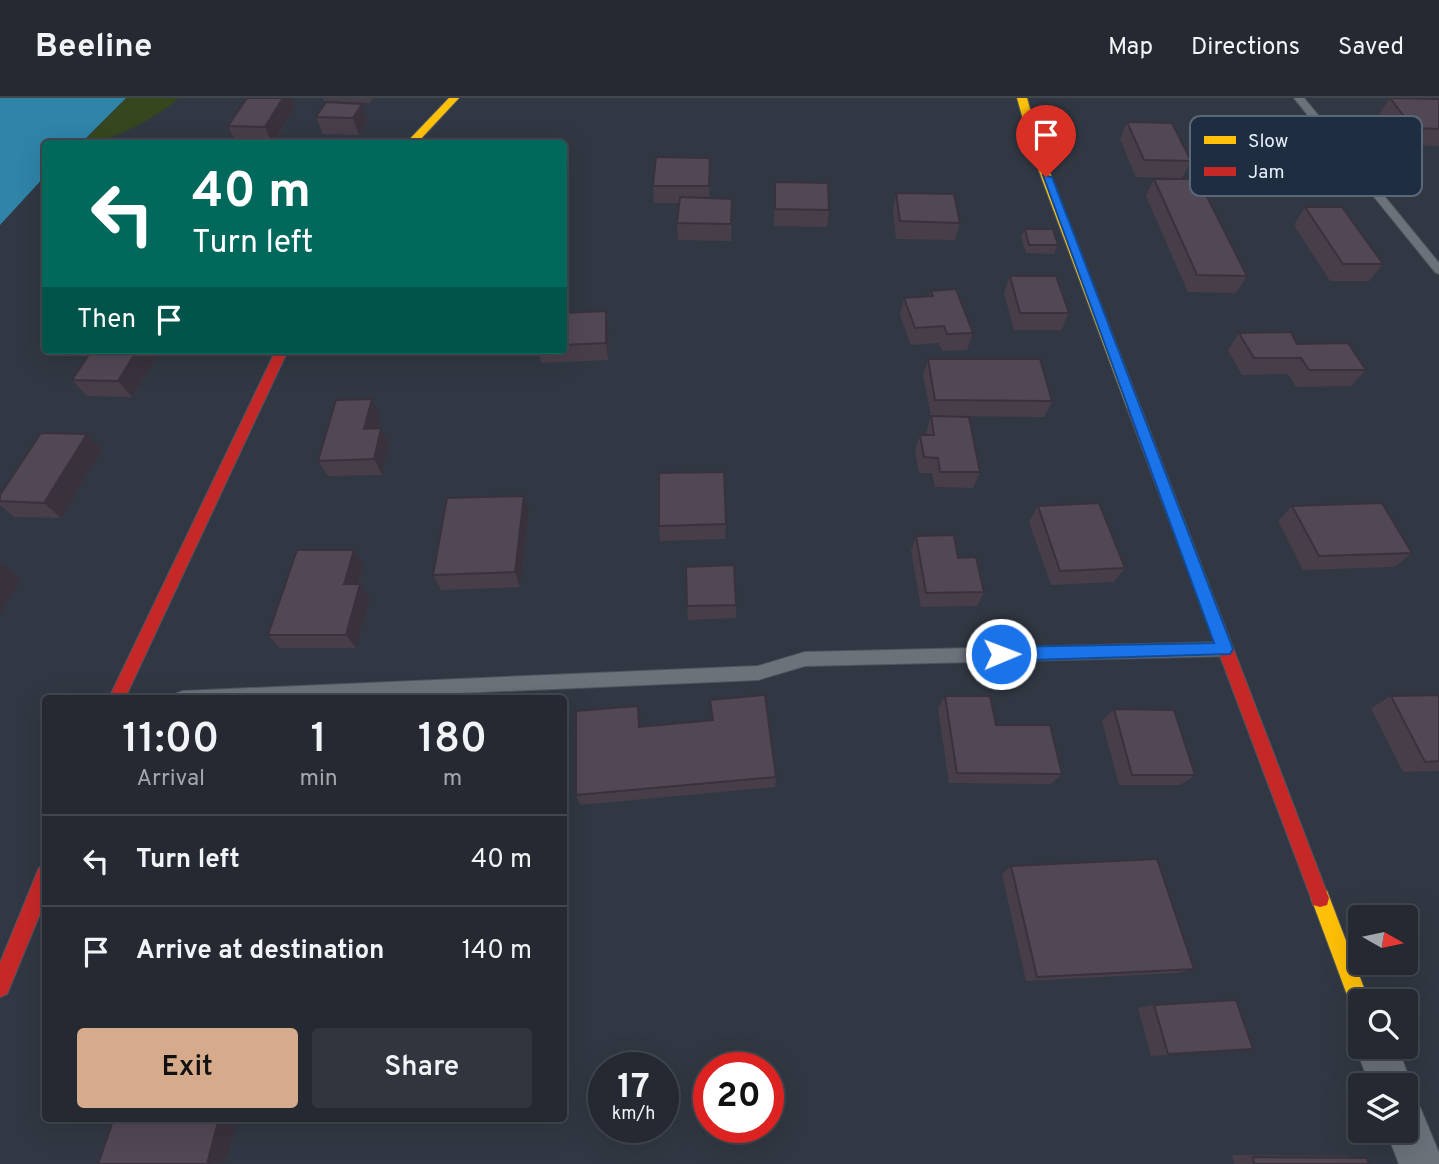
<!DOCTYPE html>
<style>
body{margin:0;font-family:Overpass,sans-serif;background:#31363e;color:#f1f3f6;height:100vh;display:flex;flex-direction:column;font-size:26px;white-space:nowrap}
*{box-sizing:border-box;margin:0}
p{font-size:23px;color:#a3a7ac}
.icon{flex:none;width:38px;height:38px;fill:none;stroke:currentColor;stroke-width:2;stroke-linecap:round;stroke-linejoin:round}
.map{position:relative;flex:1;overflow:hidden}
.side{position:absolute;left:42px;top:597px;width:525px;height:427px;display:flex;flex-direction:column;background:#252a32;border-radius:7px;box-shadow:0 7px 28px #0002,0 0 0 2px #42464d}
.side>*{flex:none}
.hud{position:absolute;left:42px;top:42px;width:525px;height:214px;border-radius:7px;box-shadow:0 7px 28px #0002,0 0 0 2px #42464d;background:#00695c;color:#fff;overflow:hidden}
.needle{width:46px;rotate:99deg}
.tools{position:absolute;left:1348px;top:807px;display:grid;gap:14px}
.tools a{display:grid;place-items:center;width:70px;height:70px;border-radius:7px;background:#252a32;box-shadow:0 7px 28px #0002,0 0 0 2px #42464d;font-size:35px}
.speed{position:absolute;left:588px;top:954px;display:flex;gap:14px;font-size:35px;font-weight:700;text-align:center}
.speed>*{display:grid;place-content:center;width:91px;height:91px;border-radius:50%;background:#252a32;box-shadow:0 7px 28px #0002,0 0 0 2px #42464d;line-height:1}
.speed small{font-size:18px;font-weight:400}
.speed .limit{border:10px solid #d22;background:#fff;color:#111}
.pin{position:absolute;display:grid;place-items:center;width:60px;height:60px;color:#fff;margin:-72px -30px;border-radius:50% 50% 50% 0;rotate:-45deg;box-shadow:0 0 7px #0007}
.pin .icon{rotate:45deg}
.me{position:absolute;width:77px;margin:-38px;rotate:89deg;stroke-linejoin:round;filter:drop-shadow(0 0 5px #0008)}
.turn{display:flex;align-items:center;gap:24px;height:147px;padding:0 35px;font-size:32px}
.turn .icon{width:91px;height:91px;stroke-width:2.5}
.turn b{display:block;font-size:49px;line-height:60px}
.then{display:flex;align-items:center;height:66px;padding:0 35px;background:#0003;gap:14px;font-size:26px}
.eta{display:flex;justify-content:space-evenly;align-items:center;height:119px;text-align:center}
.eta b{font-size:42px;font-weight:600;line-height:49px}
.button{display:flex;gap:14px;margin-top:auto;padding:14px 35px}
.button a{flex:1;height:80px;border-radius:7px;background:#d6ab8b;color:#111;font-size:28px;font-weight:600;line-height:80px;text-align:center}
.button a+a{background:#31363e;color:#f1f3f6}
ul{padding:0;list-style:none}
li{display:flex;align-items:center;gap:21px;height:91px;padding:0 35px;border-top:2px solid #42464d}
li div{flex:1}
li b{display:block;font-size:26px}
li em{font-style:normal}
header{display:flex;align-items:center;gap:42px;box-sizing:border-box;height:98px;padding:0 35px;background:#252a32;border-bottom:2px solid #42464d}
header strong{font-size:33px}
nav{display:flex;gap:38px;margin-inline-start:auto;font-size:24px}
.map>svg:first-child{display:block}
</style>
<header>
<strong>Beeline</strong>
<nav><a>Map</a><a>Directions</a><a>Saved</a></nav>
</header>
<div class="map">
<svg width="1439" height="1066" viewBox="0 0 1439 1066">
<rect width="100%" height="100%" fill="#313843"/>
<path fill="#36471e" d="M126,0H178C159,19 108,45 81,46Z"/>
<path fill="#2f84a8" d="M0,0H126L81,45L46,46L45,78L0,127Z"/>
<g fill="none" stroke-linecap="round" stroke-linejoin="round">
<defs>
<g id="lane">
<path d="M1294,0H1304L1439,165V176L1435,174Z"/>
<path d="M1225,544L1231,546L1233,551L1231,556L1225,558L805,568L758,582L347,600H175L177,595L183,593L758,568L805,554Z"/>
</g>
<g id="street">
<path d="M1360,937V948H1397L1412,987L1406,1002L1405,987H1370L1355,948Z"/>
<path d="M1405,1002L1420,1009L1439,1055V1066H1399L1386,1032H1405Z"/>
</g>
<g id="slow">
<path d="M449,0H459L416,46H405Z"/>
<path d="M1017,0H1027L1043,57L1141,310L1139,313H1129L1127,310L1033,57Z"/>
<path d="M1320,791L1327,793L1369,903H1360V916L1353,913L1311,800L1313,793Z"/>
</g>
<g id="jam">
<path d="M276,252H288L125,600H109Z"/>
<path d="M1134,305L1141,310L1329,800L1327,807L1320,809L1313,807L1311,800L1127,310Z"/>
<path d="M46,768V801L7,896L0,899V865L39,770Z"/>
</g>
</defs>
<use href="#lane" stroke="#4f5660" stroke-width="2"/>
<use href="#street" stroke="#4f5660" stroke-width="2"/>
<use href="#slow" stroke="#4f5660" stroke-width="2"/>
<use href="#jam" stroke="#4f5660" stroke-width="2"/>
<use href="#lane" fill="#6c727a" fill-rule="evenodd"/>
<use href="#street" fill="#6c727a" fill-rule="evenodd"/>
<use href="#slow" fill="#ffc107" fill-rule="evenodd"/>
<use href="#jam" fill="#c62828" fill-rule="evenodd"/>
</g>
<g fill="#473e49">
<path d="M323,0H373L370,5L324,3Z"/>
<path d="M1378,0H1415L1439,1V48L1400,47L1379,17L1390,0Z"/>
<path d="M326,4L368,23L359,37L323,36L316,19Z"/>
<path d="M295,9L273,46H237L228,28Z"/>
<path d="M1127,24L1191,63L1182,80L1136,79L1120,41Z"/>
<path d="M1251,32L1320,65L1309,82L1259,80L1242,49Z"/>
<path d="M710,60L709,100L732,101L731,143L678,142L677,125L679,105H654L653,88Z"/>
<path d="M1154,81L1247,178L1236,195L1188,194L1146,98Z"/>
<path d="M775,84L829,112L827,129L774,128Z"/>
<path d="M896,95L960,125L955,142L896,141L893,112Z"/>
<path d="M1305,109L1383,166L1369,183H1330L1294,127Z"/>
<path d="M1025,131L1058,147L1054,156L1026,155L1021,139Z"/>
<path d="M1010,178L1069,215L1061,232H1014L1004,195Z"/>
<path d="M931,193L973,235L967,252L942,253L939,245L911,247L900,217L904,200L929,198Z"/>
<path d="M606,213L609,230L608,262L541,265L538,252H564V215Z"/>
<path d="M1239,235L1297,246L1366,272L1351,288L1296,289L1288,276L1242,277L1228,252Z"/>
<path d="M92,252H161L132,299L87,298L72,282Z"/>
<path d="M928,261L1052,303L1044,319L939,318L980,374L973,390L935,389L932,375H919L915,353L920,337H926V335L931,318L923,277Z"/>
<path d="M380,318L377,330L389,346L382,377L328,378L318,363Z"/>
<path d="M87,336L102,352L61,420L14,419L0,407V397Z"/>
<path d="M1038,408L1125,470L1114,484L1051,487L1029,424Z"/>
<path d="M1292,408L1412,455L1394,469L1303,472L1278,423Z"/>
<path d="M529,413L520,489L441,492L433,477Z"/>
<path d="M726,426L725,441L660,443L659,428Z"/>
<path d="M916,438L958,460L984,494L977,508L921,509L911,453Z"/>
<path d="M364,467L359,486H360L370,500L356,550H280L268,537Z"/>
<path d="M736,507V520L688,522L687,508Z"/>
<path d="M1439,597V673L1403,674L1371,610L1391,598Z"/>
<path d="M945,598L996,627L1062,676L1051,686L949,685L938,610Z"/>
<path d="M710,602L776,679L775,689L580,707L576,697L638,608L641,628L712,623Z"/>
<path d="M1114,611L1195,677L1180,687H1119L1102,623Z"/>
<path d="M1011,768L1194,871L1177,875L1026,883L1002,776Z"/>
<path d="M1154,907L1253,951L1151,958L1138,910Z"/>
<path d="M1232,1057L1341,1058L1367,1060L1369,1066H1234Z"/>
</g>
<g fill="#39323c">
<path d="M283,0H291L295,9L272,46L265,29Z"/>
<path d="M362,6L368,23L359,37L353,20Z"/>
<path d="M606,213L609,230L608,262L606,245Z"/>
<path d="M137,252H161L132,299L118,283Z"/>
<path d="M372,301L380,318L373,347L364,331Z"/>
<path d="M381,330L389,346L382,377L374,361Z"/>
<path d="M87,336L102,352L61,420L44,405Z"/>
<path d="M524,398L529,413L520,489L515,474Z"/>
<path d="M354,452L364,467L354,500L344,486Z"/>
<path d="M2,466L21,481L0,517V469Z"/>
<path d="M360,486L370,500L356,550L346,537Z"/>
<path d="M638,608L641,620V640L639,629Z"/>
<path d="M219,1020H238L226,1064L207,1066Z"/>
</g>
<g fill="#524855" stroke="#39323c" stroke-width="2">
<path d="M247,0H283L265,29L228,28Z"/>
<path d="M1390,0L1439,1V31L1413,30Z"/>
<path d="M326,4L362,6L353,20L316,19Z"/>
<path d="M1127,24L1172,25L1191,63L1144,62Z"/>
<path d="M656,59L710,60L709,88H653Z"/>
<path d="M1154,81H1198L1247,178L1197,177Z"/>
<path d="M775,84L828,85L829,112L775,111Z"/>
<path d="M896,95L954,96L960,125L900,123Z"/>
<path d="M680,99L732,101L731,126L677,125Z"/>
<path d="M1305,109H1342L1383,166H1343Z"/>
<path d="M1025,131H1053L1058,147H1029Z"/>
<path d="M1010,178H1056L1069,215H1020Z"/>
<path d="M956,191L973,235L947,236L944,228L915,230L904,200L933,198L931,193Z"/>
<path d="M606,213V245L564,247V215Z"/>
<path d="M1291,234L1297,246L1348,245L1366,272H1309L1301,260H1254L1239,235Z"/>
<path d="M92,252H137L118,283L72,282Z"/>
<path d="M928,261H1040L1052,303L935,302Z"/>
<path d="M372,301L364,331L381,330L374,361L318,363L336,302Z"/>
<path d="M931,318L969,319L980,374H940L938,360L924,359L920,337H934Z"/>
<path d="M41,335L87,336L44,405L0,403V397Z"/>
<path d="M724,374L726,426L659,428V375Z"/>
<path d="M524,398L515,474L433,477L447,400Z"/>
<path d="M1099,405L1125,470L1060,473L1038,408Z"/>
<path d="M1382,405L1412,455L1319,458L1292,408Z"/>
<path d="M954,437L958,460L976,459L984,494L926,495L916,438Z"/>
<path d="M297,452H354L344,486H360L346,537H268Z"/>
<path d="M734,467L736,507L687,508L686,469Z"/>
<path d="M765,597L776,679L576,697V613L638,608L639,629L713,622L710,602Z"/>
<path d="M1439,597V663L1425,664L1391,598Z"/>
<path d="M945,598H990L996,627H1050L1062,676L957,675Z"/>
<path d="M1114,611L1174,612L1195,677H1132Z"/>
<path d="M1157,761L1194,871L1037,879L1011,768Z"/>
<path d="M1236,902L1253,951L1168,956L1154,907Z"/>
<path d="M114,1020H219L207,1066H98Z"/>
<path d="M1253,1059L1367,1060L1369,1066H1254Z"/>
</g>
<path fill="#1a73e8" stroke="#114b97" stroke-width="2" d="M1043,77L1052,79L1233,551L1230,556L1001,563L993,556L1001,549L1214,545Z"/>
<rect x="1190" y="18" width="232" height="80" rx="10" fill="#1f2d41" stroke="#5a6779" stroke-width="2"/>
<rect x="1204" y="38" width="32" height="8" fill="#ffc107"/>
<rect x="1204" y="69" width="32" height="9" fill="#c62828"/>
<g font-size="19" fill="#e5eefb">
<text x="1248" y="49">Slow</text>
<text x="1248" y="80">Jam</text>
</g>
</svg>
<div class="tools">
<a><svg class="needle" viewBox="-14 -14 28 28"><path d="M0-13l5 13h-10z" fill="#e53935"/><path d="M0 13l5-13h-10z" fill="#a3a7ac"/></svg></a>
<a><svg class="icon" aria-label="search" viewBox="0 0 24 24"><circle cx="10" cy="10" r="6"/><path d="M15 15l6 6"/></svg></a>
<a><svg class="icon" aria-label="layers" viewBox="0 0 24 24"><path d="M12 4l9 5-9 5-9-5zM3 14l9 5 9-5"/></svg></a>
</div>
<div class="speed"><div>17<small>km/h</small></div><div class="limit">20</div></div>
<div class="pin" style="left:1046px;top:79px;background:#d93025"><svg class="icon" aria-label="arrive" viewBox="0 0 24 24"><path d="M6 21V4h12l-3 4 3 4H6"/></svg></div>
<svg class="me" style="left:1001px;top:556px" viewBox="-20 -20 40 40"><circle r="17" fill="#1a73e8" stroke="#fff" stroke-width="3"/><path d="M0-11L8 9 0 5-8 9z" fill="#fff"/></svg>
<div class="hud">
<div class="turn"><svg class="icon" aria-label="left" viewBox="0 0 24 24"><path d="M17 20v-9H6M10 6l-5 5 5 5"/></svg><div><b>40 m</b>Turn left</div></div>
<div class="then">Then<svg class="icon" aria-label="arrive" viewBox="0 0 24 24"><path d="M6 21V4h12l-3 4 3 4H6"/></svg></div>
</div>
<section class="side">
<div class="eta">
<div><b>11:00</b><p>Arrival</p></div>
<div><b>1</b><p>min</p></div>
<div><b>180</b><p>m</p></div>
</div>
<ul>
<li><svg class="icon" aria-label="left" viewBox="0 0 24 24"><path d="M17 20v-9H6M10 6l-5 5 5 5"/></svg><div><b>Turn left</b></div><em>40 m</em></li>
<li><svg class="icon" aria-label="arrive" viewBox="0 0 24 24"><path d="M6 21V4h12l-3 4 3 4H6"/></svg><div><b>Arrive at destination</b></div><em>140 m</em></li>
</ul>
<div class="button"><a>Exit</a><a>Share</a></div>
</section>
</div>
